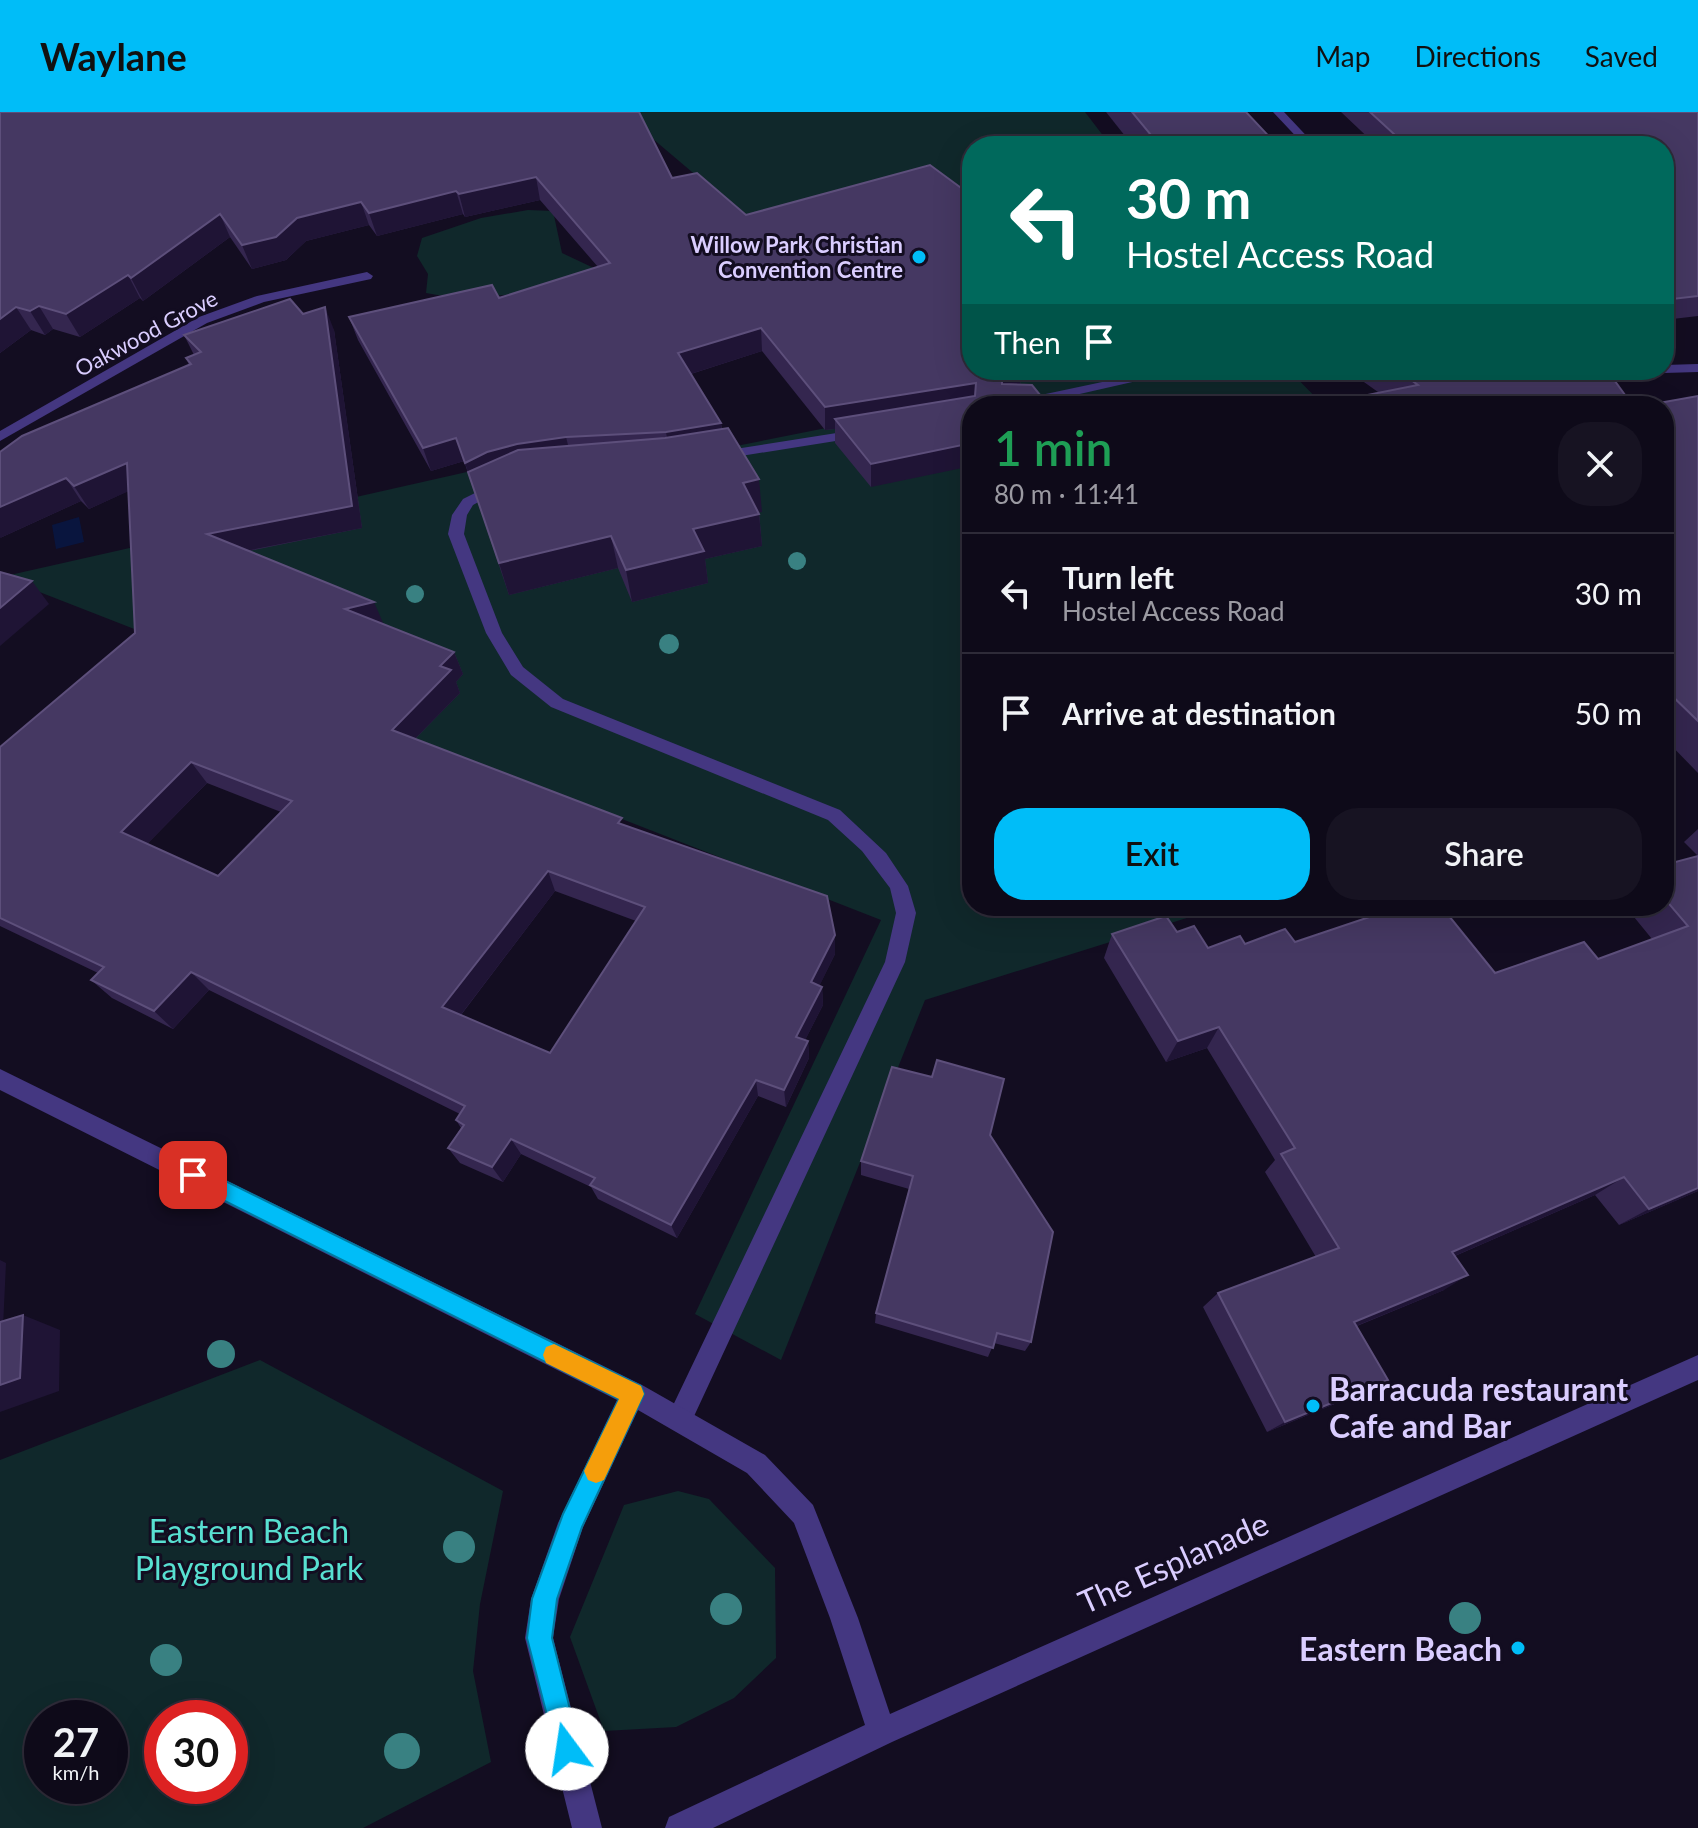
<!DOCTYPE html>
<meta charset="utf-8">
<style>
body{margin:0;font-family:Lato,sans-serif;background:#171322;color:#f1f3f6;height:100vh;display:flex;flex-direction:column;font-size:30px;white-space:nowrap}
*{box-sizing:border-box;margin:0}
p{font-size:26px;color:#9b9aa2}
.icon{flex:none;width:44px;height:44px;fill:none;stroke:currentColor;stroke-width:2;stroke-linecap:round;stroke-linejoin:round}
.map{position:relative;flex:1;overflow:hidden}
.side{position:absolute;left:962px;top:284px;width:712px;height:520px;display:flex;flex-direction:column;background:#0e0a19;border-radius:32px;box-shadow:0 8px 32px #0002,0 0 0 2px #2e2b38}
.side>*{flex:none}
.top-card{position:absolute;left:962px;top:24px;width:712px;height:244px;border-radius:32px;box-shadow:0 8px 32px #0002,0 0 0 2px #2e2b38;background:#00695c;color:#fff;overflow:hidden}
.speed{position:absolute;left:24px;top:1588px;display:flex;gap:16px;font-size:40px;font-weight:700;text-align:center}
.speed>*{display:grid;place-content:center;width:104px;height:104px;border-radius:50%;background:#0e0a19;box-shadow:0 8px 32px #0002,0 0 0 2px #2e2b38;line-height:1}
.speed small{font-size:20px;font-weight:400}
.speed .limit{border:12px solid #d22;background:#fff;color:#111}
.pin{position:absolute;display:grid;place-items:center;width:68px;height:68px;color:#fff;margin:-34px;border-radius:16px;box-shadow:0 4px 12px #0006}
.me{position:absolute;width:88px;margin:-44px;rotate:346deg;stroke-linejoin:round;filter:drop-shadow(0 0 6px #0008)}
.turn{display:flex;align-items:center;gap:28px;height:168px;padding:0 32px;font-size:36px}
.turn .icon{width:104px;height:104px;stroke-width:2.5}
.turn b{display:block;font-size:56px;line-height:68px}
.then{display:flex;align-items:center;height:76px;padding:0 32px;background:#0003;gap:16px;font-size:30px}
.round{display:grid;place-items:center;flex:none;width:84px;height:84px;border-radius:32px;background:#171322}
.headline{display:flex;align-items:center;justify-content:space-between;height:136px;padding:0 32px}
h1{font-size:48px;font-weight:600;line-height:60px;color:#1e9e55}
.primary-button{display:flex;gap:16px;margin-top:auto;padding:16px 32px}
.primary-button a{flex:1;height:92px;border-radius:32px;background:#00bdf8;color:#111;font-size:32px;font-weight:600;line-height:92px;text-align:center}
.primary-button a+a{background:#171322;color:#f1f3f6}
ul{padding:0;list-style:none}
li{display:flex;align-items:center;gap:24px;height:120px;padding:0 32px;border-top:2px solid #2e2b38}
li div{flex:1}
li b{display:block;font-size:30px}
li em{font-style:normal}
header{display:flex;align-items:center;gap:48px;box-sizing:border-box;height:112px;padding:0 40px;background:#00bdf8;color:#111}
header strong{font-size:38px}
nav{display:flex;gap:44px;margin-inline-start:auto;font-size:28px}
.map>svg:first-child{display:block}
</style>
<header>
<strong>Waylane</strong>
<nav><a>Map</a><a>Directions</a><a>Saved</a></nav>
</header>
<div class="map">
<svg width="1698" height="1716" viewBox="0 0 1698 1716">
<rect width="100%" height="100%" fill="#130d21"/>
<g fill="#10282b" fill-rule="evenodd">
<path d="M627,0H1085L1111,34H972V258H1289L1324,294H972V794H1225L925,888L781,1248L695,1202L881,808L1,465L707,306L726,336L962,289L633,10Z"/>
<path d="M528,98L553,99L562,141L615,166C559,175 480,193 426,181L428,162L417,144L422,126L481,106Z"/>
<path d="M260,1248L503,1379L480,1492L473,1559L491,1650L363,1716H0V1348ZM110,1606V1674H42V1606ZM230,1606V1674H162V1606Z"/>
<path d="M678,1379L709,1387L775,1456L776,1546L734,1586L676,1615L604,1619L570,1525L624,1393Z"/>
</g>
<path fill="#09153e" d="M79,405L84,430L56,437L52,413Z"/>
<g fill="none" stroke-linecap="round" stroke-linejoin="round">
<g fill="#443781" fill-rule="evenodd">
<path d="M1159,258H1185L1027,294H1001L1008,290Z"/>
<path d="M862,317L867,318V324L716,348L709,344L716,340Z"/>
<path d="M499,369L504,370V376L473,393L467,403L464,422L502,521L523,555L563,587L840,698L886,741L908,774L916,801L905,850L689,1315L680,1319L671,1315L667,1306L885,850L896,801L890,776L862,739L828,708L551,595L511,563L486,521L448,422L452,403L463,387Z"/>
</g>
<g fill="#443781" fill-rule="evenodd">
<path d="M1273,0H1284L1316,34H1305Z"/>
<path d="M367,160L373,164L371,167L264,190L207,211L0,329V319L199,205L257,184Z"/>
<path d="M1698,252V260L1664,261L1658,258H1664V253Z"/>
<path d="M0,957L642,1273L765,1343L813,1393L858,1506L890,1602L1698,1243V1268L892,1630L713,1716H665L669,1705L865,1613L830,1506L794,1411L747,1361L638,1298L583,1415L559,1487L553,1526L602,1716H572L525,1526L531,1487L558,1411L617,1288L0,978Z"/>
</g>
</g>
<g fill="#398182">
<circle cx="797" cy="449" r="9"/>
<circle cx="415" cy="482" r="9"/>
<circle cx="669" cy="532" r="10"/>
<circle cx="221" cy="1242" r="14"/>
<circle cx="459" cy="1435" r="16"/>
<circle cx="726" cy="1497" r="16"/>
<circle cx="1465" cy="1506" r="16"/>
<circle cx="166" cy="1548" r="16"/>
<circle cx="402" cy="1639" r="18"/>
</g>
<g fill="#34264f" fill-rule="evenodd">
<path d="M0,0L672,66L746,103L972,258H1041L1021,265L1020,273L871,375L835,331V317L825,318L762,239L691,262L721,311L722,317L762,400H759L762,434L705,447L708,471L632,490L618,456L509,483L464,349L431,359L358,228L349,205L499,186L598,155L540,88L465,105L463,102L377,124L369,113L306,129L286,148L252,157L230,125L143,189L140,186L80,225L53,217L45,223L31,218L0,241Z"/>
<path d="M1106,0H1246L1278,34H1133Z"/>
<path d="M1341,0H1698V204L1664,208V34H1377Z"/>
<path d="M303,202L334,218L362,416L249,439L384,513L454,540L463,562L456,570L460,581L415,627L624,713L835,823V842L819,874L822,875L823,893L805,928L808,929L809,946L786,995L758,984L677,1126L598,1087L591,1075L521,1042L503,1070L460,1051L448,1036L461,1016L456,1008L460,1002L209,878L173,917L112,886L91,868L98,861L0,814V635L135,521L128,379L89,397L81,389L0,426L189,253L186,246L194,243L184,223ZM207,671L281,700L218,764L147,732ZM555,779L636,809L550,941L461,903Z"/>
<path d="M1347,258H1497L1511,267L1633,294H1362L1367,283L1378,280Z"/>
<path d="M1698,284V661L1664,626V294Z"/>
<path d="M1698,717V744L1684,730Z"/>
<path d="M1698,744V1079L1619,1113L1595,1083L1455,1144L1444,1178L1357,1214L1388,1268L1366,1279L1267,1320L1203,1195L1218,1181L1316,1145L1265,1060L1275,1048L1207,936L1166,950L1104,846L1112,822L1177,820L1208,836L1295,830L1495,861L1598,847L1652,827L1625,794H1664V753Z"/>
<path d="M990,1023L1031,1230L1025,1239L994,1231L988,1245L875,1211L876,1201L909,1077L861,1063V1049Z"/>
</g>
<g fill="#1f1435">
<path d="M536,65L540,88L465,105L459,82Z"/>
<path d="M456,79L463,102L377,124L369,101Z"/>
<path d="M361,90L369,113L306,129L286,148L252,157L242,133L297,106Z"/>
<path d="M220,102L230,125L143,189L131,166Z"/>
<path d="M128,163L140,186L80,225L66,202Z"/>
<path d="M39,194L53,217L45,223L30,199Z"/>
<path d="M16,195L31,218L0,241V207Z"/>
<path d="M325,195L334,218L362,416L220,444L207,422Z"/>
<path d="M761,216L762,239L681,265L678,241Z"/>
<path d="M1008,258H1041L1021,265L1018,285L1000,291L1002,268Z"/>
<path d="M976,271L974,294L835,307V317L825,318V295Z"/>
<path d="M721,311L723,335L670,344L666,320Z"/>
<path d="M566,325L572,349L473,375L465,351L487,340L517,332Z"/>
<path d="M456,326L464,349L431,359L423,336Z"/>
<path d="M972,331V354L871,375V352Z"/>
<path d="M127,351L140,374L89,397L74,374Z"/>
<path d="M66,366L81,389L0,426V395Z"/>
<path d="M759,367L762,400L746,403L743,371Z"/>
<path d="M759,402L762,434L705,447L708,471L632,490L626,458L693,417Z"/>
<path d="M611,424L618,456L509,483L499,451Z"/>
<path d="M32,469L49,492L0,534V496Z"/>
<path d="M374,490L384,513L345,497Z"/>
<path d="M454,540L463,562L456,570L460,581L402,640L392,618L440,554Z"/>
<path d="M191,650L207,671L139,740L121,720Z"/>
<path d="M548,759L555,779L453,913L442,895Z"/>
<path d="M835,823V842L812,889L811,870Z"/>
<path d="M191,860L209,878L173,917L154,899Z"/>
<path d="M822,875L823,893L798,942L796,925Z"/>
<path d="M1219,915L1207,936L1166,950L1178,929Z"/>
<path d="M808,929L809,946L786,995L784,978Z"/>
<path d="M756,968L758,984L677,1126L671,1113Z"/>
<path d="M511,1027L521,1042L503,1070L492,1055Z"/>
<path d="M1624,1065L1595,1083L1429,1155L1452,1140Z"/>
<path d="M1698,1076V1079L1619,1113L1649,1097Z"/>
<path d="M0,1148L6,1151L2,1237H0Z"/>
<path d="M1468,1163L1444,1178L1334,1223L1354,1210Z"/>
<path d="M23,1203L60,1218L59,1279L0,1300V1273Z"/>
<path d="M1388,1268L1366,1279L1267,1320L1285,1310Z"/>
</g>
<g fill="#453862" stroke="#5d4f7b" stroke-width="2" fill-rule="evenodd">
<path d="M0,0H639L672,66L697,61L746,103L930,53L972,84V258H1019L1022,261L1010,264L1002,268V272L1032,273L1049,294H972V331L871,352L835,307L975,284L976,271L825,295L761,216L678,241L721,311L666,320L566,325L517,332L487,340L465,351L456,326L423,336L349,205L492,173L499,186L610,151L536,65L459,82L456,79L369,101L361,90L297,106L276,125L242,133L220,102L131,166L128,163L66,202L39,194L30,199L16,195L0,207Z"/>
<path d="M1132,0H1246L1278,34H1160Z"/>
<path d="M1370,0H1698V184L1664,188V34H1407Z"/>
<path d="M290,187L303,202L325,195L352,394L207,422L374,490L345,497L454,540L440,554L451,558L392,618L622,706L618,711L827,784L835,823L811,870L822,875L796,925L808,929L784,978L756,968L671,1113L590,1073L595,1066L511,1027L492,1055L448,1036L464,1013L456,1008L465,994L191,860L154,899L91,868L104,855L0,806V635L135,521L127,351L74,374L66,366L0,395V340L22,324L191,252L186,246L201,240L184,223ZM191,650L292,689L218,764L121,720ZM548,759L645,795L550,941L442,895Z"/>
<path d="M1397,258H1497L1511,267L1612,265L1633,294H1378L1367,283L1418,273Z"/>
<path d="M1698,284V609L1664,576V294H1642Z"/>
<path d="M728,316L759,367L743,371L759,402L693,417L704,439L626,458L611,424L499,451L468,360L518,338L665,326Z"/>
<path d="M0,460L32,469L0,496Z"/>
<path d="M1698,744V1076L1649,1097L1624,1065L1452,1140L1468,1163L1354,1210L1388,1268L1285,1310L1218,1181L1339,1136L1281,1042L1295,1036L1219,915L1178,929L1112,822L1166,804L1177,820L1194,814L1208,836L1240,824L1245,832L1285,817L1295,830L1402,794H1441L1495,861L1584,830L1598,847L1688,814L1664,786V753Z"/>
<path d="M937,948L1004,967L990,1023L1053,1120L1031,1230L997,1221L993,1236L876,1201L913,1064L861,1049L892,955L932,965Z"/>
<path d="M23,1203L20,1266L0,1273V1210Z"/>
</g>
<path fill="#00bdf8" stroke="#007ba1" stroke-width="2" d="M193,1053L641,1274L644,1282L582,1415L557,1487L552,1526L580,1637L577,1646L567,1650L558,1646L527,1526L532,1487L563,1402L619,1287L185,1069L182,1063L185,1056Z"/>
<path fill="#f59e0b" d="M554,1232L641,1274L644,1282L604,1368L596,1371L588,1368L584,1359L619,1287L546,1251L543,1243L546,1235Z"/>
<g fill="#00bdf8" stroke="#130d21" stroke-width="3">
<circle cx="919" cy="145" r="8"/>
<circle cx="1313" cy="1294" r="8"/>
<circle cx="1518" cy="1536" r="8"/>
</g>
<g text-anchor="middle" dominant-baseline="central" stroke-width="6" stroke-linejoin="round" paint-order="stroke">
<g font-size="22" font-weight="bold" fill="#dacdff" stroke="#130d21" text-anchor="end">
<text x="903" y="132">Willow Park Christian<tspan x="903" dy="25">Convention Centre</tspan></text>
</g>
<g font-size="22" fill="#dacdff" stroke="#130d21">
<text transform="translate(146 221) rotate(-28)">Oakwood Grove</text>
</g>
<g font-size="32" font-weight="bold" fill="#dacdff" stroke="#130d21" text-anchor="start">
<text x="1329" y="1276">Barracuda restaurant<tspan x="1329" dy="37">Cafe and Bar</tspan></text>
<text x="1502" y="1536" text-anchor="end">Eastern Beach</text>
</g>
<g font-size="32" fill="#58e0d1" stroke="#130d21">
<text x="249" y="1418">Eastern Beach<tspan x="249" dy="37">Playground Park</tspan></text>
</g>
<g font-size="32" fill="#dacdff" stroke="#130d21">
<text transform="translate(1173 1450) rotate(-24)">The Esplanade</text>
</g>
</g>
</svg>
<div class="speed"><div>27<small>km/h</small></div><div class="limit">30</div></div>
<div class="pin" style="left:193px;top:1063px;background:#d93025"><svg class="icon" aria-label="arrive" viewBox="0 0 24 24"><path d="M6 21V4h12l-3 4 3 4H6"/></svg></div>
<svg class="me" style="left:567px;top:1637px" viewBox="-20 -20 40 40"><circle r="19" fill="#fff"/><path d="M0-13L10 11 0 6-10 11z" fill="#00bdf8"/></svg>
<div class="top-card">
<div class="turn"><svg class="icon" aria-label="left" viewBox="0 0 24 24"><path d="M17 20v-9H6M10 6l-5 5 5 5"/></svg><div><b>30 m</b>Hostel Access Road</div></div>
<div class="then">Then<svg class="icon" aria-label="arrive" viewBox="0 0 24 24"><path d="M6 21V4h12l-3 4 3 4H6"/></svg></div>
</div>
<section class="side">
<div class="headline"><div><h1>1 min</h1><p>80 m · 11:41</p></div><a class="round"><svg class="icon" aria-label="close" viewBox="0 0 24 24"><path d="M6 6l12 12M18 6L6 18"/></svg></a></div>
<ul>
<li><svg class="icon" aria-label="left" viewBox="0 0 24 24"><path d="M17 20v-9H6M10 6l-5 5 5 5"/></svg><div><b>Turn left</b><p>Hostel Access Road</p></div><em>30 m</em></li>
<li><svg class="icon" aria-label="arrive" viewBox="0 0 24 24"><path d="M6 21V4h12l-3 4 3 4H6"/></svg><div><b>Arrive at destination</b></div><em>50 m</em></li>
</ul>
<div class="primary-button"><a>Exit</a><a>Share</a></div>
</section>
</div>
